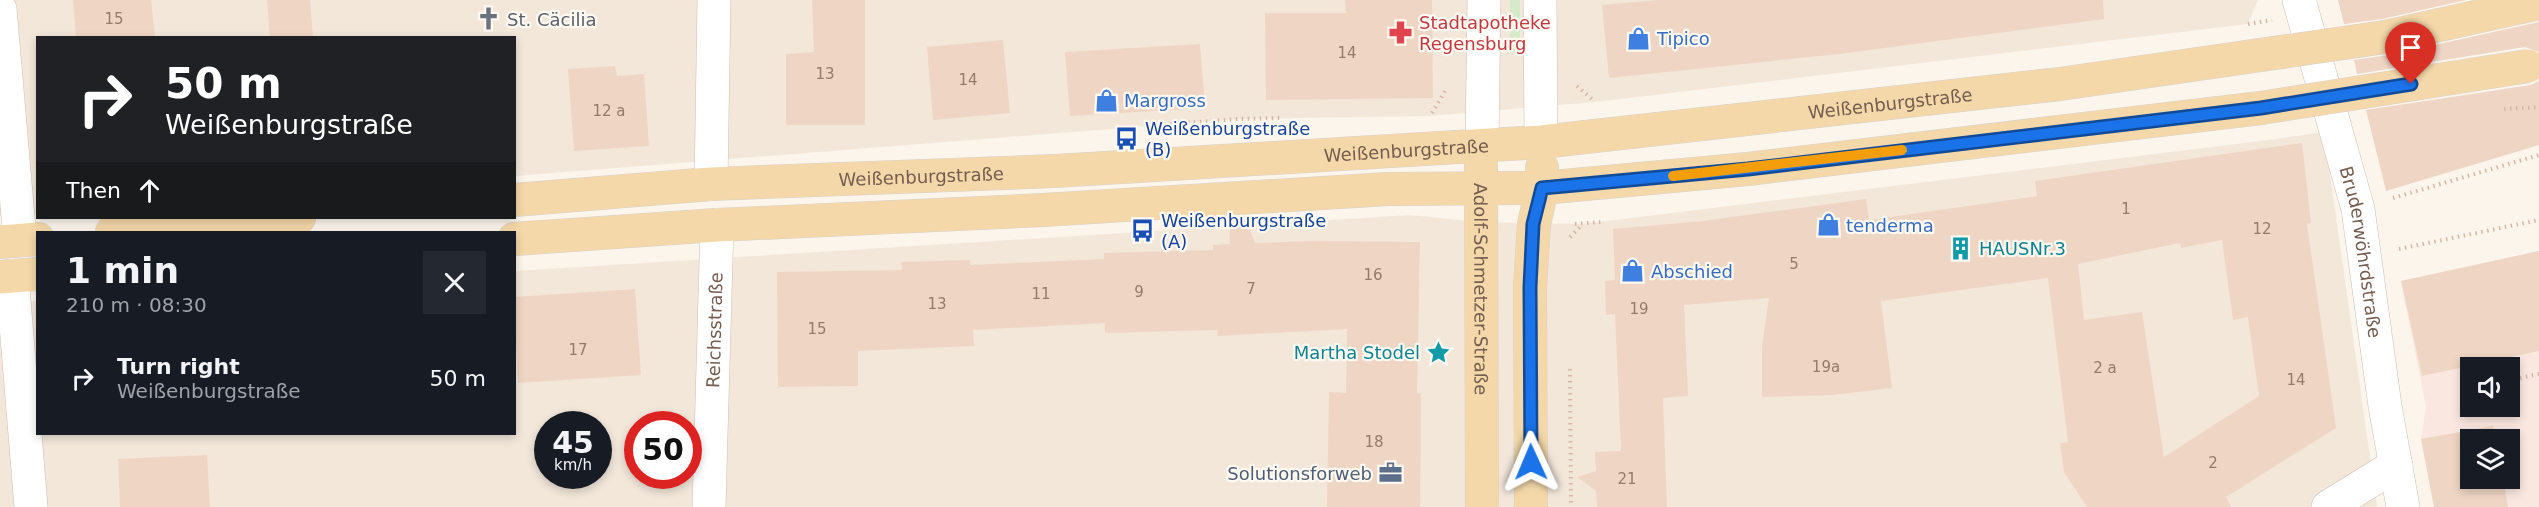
<!DOCTYPE html>
<meta charset="utf-8">
<style>
body{margin:0;font-family:"DejaVu Sans",sans-serif;background:#242831;color:#f1f3f6;height:100vh;display:flex;flex-direction:column;font-size:22px;white-space:nowrap}
*{box-sizing:border-box;margin:0}
p{font-size:20px;color:#9ea1a6}
.icon{flex:none;width:33px;height:33px;fill:none;stroke:currentColor;stroke-width:2;stroke-linecap:round;stroke-linejoin:round}
.map{position:relative;flex:1;overflow:hidden}
.side{position:absolute;left:36px;top:231px;width:480px;height:204px;display:flex;flex-direction:column;background:#171b24;border-radius:0px;box-shadow:0 3px 9px #0003}
.side>*{flex:none}
.top-card{position:absolute;left:36px;top:36px;width:480px;height:183px;border-radius:0px;box-shadow:0 3px 9px #0003;background:#202124;color:#fff;overflow:hidden}
.controls{position:absolute;left:2460px;top:357px;display:grid;gap:12px}
.controls a{display:grid;place-items:center;width:60px;height:60px;border-radius:0px;background:#171b24;box-shadow:0 3px 9px #0003;font-size:30px}
.speed{position:absolute;left:534px;top:411px;display:flex;gap:12px;font-size:30px;font-weight:700;text-align:center}
.speed>*{display:grid;place-content:center;width:78px;height:78px;border-radius:50%;background:#171b24;box-shadow:0 3px 9px #0003;line-height:1}
.speed small{font-size:15px;font-weight:400}
.speed .limit{border:9px solid #d22;background:#fff;color:#111}
.pin{position:absolute;display:grid;place-items:center;width:51px;height:51px;color:#fff;margin:-62px -26px;border-radius:50% 50% 50% 0;rotate:-45deg;box-shadow:0 0 6px #0007}
.pin .icon{rotate:45deg}
.me{position:absolute;width:66px;margin:-33px;rotate:359deg;stroke-linejoin:round;filter:drop-shadow(0 0 4px #0008)}
.turn{display:flex;align-items:center;gap:21px;height:126px;padding:0 30px;font-size:27px}
.turn .icon{width:78px;height:78px;stroke-width:2.5}
.turn b{display:block;font-size:42px;line-height:51px}
.then{display:flex;align-items:center;height:57px;padding:0 30px;background:#0003;gap:12px;font-size:22px}
.round{display:grid;place-items:center;flex:none;width:63px;height:63px;border-radius:0px;background:#242831}
.head{display:flex;align-items:center;justify-content:space-between;height:102px;padding:0 30px}
h1{font-size:36px;font-weight:600;line-height:45px}
ul{padding:0;list-style:none}
li{display:flex;align-items:center;gap:18px;height:90px;padding:0 30px}
li div{flex:1}
li b{display:block;font-size:22px}
li em{font-style:normal}
.map>svg:first-child{display:block}
</style>
<div class="map">
<svg width="2539" height="507" viewBox="0 0 2539 507">
<rect width="100%" height="100%" fill="#fbf5eb"/>
<g fill="#f3e7da" fill-rule="evenodd">
<path d="M0,0H2258L2248,24L1595,102L1430,116L1237,119L515,176L514,38H38L37,214L0,217Z"/>
<path d="M2324,132L2377,507H0V303L37,301L38,434H514L515,271L1410,215L1481,222L1582,224L2261,141ZM548,424H598V476H548ZM638,424H688V476H638Z"/>
</g>
<path fill="#fae8e0" fill-rule="evenodd" d="M2539,251V507H2434L2421,439L2426,407L2401,281ZM2470,368H2510V406H2470ZM2470,440H2510V478H2470Z"/>
<rect fill="#d6e9ca" x="1510" y="0" width="10" height="52"/>
<g fill="#efd5c4" fill-rule="evenodd">
<path d="M73,0H151L155,38H76Z"/>
<path d="M267,0H310L313,38H270Z"/>
<path d="M812,0H865V125H786V54L814,52Z"/>
<path d="M1345,0H1432L1433,98L1266,100L1265,13H1346Z"/>
<path d="M1659,0H2103L2104,19L1839,54L1609,78L1602,5Z"/>
<path d="M2338,0H2466L2382,19L2344,24Z"/>
<path d="M2539,22V52L2525,47L2357,74L2354,60L2389,55Z"/>
<path d="M1003,40L1010,113L933,120L927,47Z"/>
<path d="M1200,44L1205,108L1070,116L1065,52Z"/>
<path d="M615,66L617,76L644,74L649,146L574,151L568,69Z"/>
<path d="M2539,81V145L2386,191L2366,110L2531,85Z"/>
<path d="M2302,143L2311,223L2307,224L2336,428L2226,497L2231,507H2087L2064,472L2060,443L2068,442L2048,278L1881,301L1892,388L1833,395L1762,397V346L1769,298L1684,305L1688,396L1663,398L1667,507H1597L1596,491L1577,477L1596,471L1595,452L1621,451L1615,314L1606,315L1605,281L1615,280L1613,229L1703,221L1866,199L1869,220L2037,196L2035,181ZM2222,240L2233,320L2248,317L2259,396L2164,457L2142,312L2084,320L2078,264L2180,243L2181,248Z"/>
<path d="M1245,216L1255,243L1312,241L1420,242L1417,393L1421,394L1420,507H1327L1329,392L1346,393L1347,329L1218,336L1217,330L1105,333V323L973,330L974,346L858,351V386L778,387L777,272L902,270L901,262L970,260V265L1104,259V253L1213,250V245L1230,244L1229,217Z"/>
<path d="M2539,251V351L2422,376L2401,281Z"/>
<path d="M635,289L641,375L518,383L514,297Z"/>
<path d="M2493,426L2495,440H2470V478H2503L2508,507H2434L2421,439Z"/>
<path d="M207,455L210,507H120L118,459Z"/>
</g>
<g fill="none" stroke-linecap="round" stroke-linejoin="round">
<defs>
<g id="minor">
<path d="M1540,0L1541,142"/>
<path id="s1" d="M2299,0L2358,209L2385,406L2403,507"/>
<path d="M0,9L20,240"/>
<path d="M1482,146L1484,0"/>
<path d="M711,184L714,0"/>
<path d="M12,276L31,507"/>
<path id="s2" d="M709,507L717,225"/>
<path d="M2328,507L2396,465"/>
</g>
<g id="major">
<path d="M2385,37L2539,3"/>
<path id="s3" d="M1481,166L1482,507"/>
<path id="s4" d="M514,200L711,184L1055,171L1541,142L2060,84L2295,50"/>
<path d="M112,232L299,218"/>
<path d="M514,239L717,225L1043,210L1388,189L1542,188L1748,169L2261,108"/>
<path d="M0,242L38,239"/>
<path d="M0,277L38,274"/>
<path d="M1531,507L1530,287L1534,224L1542,188V168"/>
</g>
</defs>
<use href="#minor" stroke="#cdbdb1" stroke-width="34"/>
<use href="#major" stroke="#d8d2ce" stroke-width="34"/>
<g stroke="#d4b8a7" stroke-width="4" stroke-dasharray="1.5 4.5" stroke-linecap="butt">
<path d="M1577,86L1592,99"/>
<path d="M1432,113L1445,91"/>
<path d="M1146,126L1237,119L1282,118"/>
<path d="M2393,198L2539,155"/>
<path d="M1575,224L1601,222"/>
<path d="M1570,237L1582,225"/>
<path d="M2399,249L2539,220"/>
<path d="M1570,369L1571,507"/>
<path d="M2520,378L2539,374"/>
</g>
<use href="#minor" stroke="#fff" stroke-width="33"/>
<use href="#major" stroke="#f4d8a9" stroke-width="33"/>
<defs>
<g id="major-bridge">
<path d="M2295,50L2385,37"/>
<path d="M2261,108L2528,66"/>
</g>
</defs>
<use href="#major-bridge" stroke="#d8d2ce" stroke-width="34" stroke-linecap="butt"/>
<g stroke="#d4b8a7" stroke-width="4" stroke-dasharray="1.5 4.5" stroke-linecap="butt">
<path d="M2248,24L2272,20"/>
<path d="M2504,109L2539,107"/>
</g>
<use href="#major-bridge" stroke="#f4d8a9" stroke-width="33"/>
</g>
<g fill="none" stroke-linecap="round" stroke-linejoin="round">
<defs>
<path id="route" d="M1531,462L1530,287L1533,224L1542,188L1748,169L2261,108L2411,84"/>
</defs>
<use href="#route" stroke="#114b97" stroke-width="15"/>
<use href="#route" stroke="#1a73e8" stroke-width="10"/>
<path stroke="#f59e0b" stroke-width="10" d="M1673,176L1902,150"/>
</g>
<defs>
<symbol id="church-bare" viewBox="-9 -9 18 18"><path d="M-1.2-6h2.4v3.5h3.3v2.4h-3.3V6h-2.4V-.1h-3.3v-2.4h3.3Z" fill="#6b7280" stroke="#fef9f1" stroke-width="2.5" paint-order="stroke"/></symbol>
<symbol id="pharmacy-bare" viewBox="-9 -9 18 18"><path d="M-2-6h4v4h4v4h-4v4h-4v-4h-4v-4h4Z" fill="#e0444e" stroke="#fef9f1" stroke-width="2.5" paint-order="stroke"/></symbol>
<symbol id="shop-bare" viewBox="-9 -9 18 18"><path d="M-5-2.5h2.3a2.7 3.5 0 0 1 5.4 0H5L5.5 6h-11ZM-1.5-2.5h3a1.5 2.3 0 0 0-3 0Z" fill="#3f7fe0" stroke="#fef9f1" stroke-width="2.5" paint-order="stroke"/></symbol>
<symbol id="bus-bare" viewBox="-9 -9 18 18"><path d="M-5-6H5V4H4V6H2V4H-2V6H-4V4H-5ZM-3.5-4V0h7V-4ZM-3.5 1.2v1.5H-2V1.2ZM2 1.2v1.5H3.5V1.2Z" fill="#1a4fb4" stroke="#fef9f1" stroke-width="2.5" paint-order="stroke"/></symbol>
<symbol id="building-bare" viewBox="-9 -9 18 18"><path d="M-4-6H4V6H1V3H-1V6H-4ZM-2.5-4.3h1.7v1.8h-1.7ZM.8-4.3h1.7v1.8H.8ZM-2.5-1h1.7V.8h-1.7ZM.8-1h1.7V.8H.8Z" fill="#0f9aa8" stroke="#fef9f1" stroke-width="2.5" paint-order="stroke"/></symbol>
<symbol id="sight-bare" viewBox="-9 -9 18 18"><path d="M0-6L1.8-2.2L6-1.7L2.9 1.2L3.7 5.4L0 3.3L-3.7 5.4L-2.9 1.2L-6-1.7L-1.8-2.2Z" fill="#0f9aa8" stroke="#fef9f1" stroke-width="2.5" paint-order="stroke"/></symbol>
<symbol id="office-bare" viewBox="-9 -9 18 18"><path d="M-6-3h4V-5.5h4V-3h4V5H-6ZM-1-4.5V-3h2v-1.5ZM-6 0V1H6V0Z" fill="#5c6f8a" stroke="#fef9f1" stroke-width="2.5" paint-order="stroke"/></symbol>
</defs>
<g fill-rule="evenodd">
<use href="#church-bare" x="472" y="2" width="33" height="33"/>
<use href="#pharmacy-bare" x="1384" y="16" width="33" height="33"/>
<use href="#shop-bare" x="1622" y="22" width="33" height="33"/>
<use href="#shop-bare" x="1090" y="84" width="33" height="33"/>
<use href="#bus-bare" x="1110" y="122" width="33" height="33"/>
<use href="#shop-bare" x="1812" y="208" width="33" height="33"/>
<use href="#bus-bare" x="1126" y="214" width="33" height="33"/>
<use href="#building-bare" x="1944" y="232" width="33" height="33"/>
<use href="#shop-bare" x="1616" y="254" width="33" height="33"/>
<use href="#sight-bare" x="1422" y="336" width="33" height="33"/>
<use href="#office-bare" x="1374" y="456" width="33" height="33"/>
</g>
<g text-anchor="middle" dominant-baseline="central" stroke-width="4.5" stroke-linejoin="round" paint-order="stroke">
<g font-size="15" fill="#947b6c">
<text x="114" y="19">15</text>
<text x="1347" y="53">14</text>
<text x="825" y="74">13</text>
<text x="968" y="80">14</text>
<text x="609" y="111">12 a</text>
<text x="2126" y="209">1</text>
<text x="2262" y="229">12</text>
<text x="1794" y="264">5</text>
<text x="1373" y="275">16</text>
<text x="1251" y="289">7</text>
<text x="1139" y="292">9</text>
<text x="1041" y="294">11</text>
<text x="937" y="304">13</text>
<text x="1639" y="309">19</text>
<text x="817" y="329">15</text>
<text x="578" y="350">17</text>
<text x="1826" y="367">19a</text>
<text x="2105" y="368">2 a</text>
<text x="2296" y="380">14</text>
<text x="1374" y="442">18</text>
<text x="2213" y="463">2</text>
<text x="1627" y="479">21</text>
</g>
<g font-size="18" fill="#5b616d" stroke="#fef9f1" text-anchor="start">
<text x="507" y="19">St. Cäcilia</text>
</g>
<g font-size="18" fill="#be3a42" stroke="#fef9f1" text-anchor="start">
<text x="1419" y="22">Stadtapotheke<tspan x="1419" dy="21">Regensburg</tspan></text>
</g>
<g font-size="18" fill="#366cbe" stroke="#fef9f1" text-anchor="start">
<text x="1657" y="38">Tipico</text>
<text x="1124" y="100">Margross</text>
<text x="1846" y="225">tenderma</text>
<text x="1651" y="271">Abschied</text>
</g>
<g font-size="18" fill="#755d4f" stroke="#fef9f1">
<text stroke="none"><textPath href="#s4" startOffset="1380">Weißenburgstraße</textPath></text>
<text stroke="none"><textPath href="#s4" startOffset="894">Weißenburgstraße</textPath></text>
<text stroke="none"><textPath href="#s4" startOffset="408">Weißenburgstraße</textPath></text>
<text stroke="none"><textPath href="#s1" startOffset="260">Bruderwöhrdstraße</textPath></text>
<text stroke="none"><textPath href="#s3" startOffset="123">Adolf-Schmetzer-Straße</textPath></text>
<text stroke="none"><textPath href="#s2" startOffset="177">Reichsstraße</textPath></text>
</g>
<g font-size="18" fill="#164399" stroke="#fef9f1" text-anchor="start">
<text x="1145" y="128">Weißenburgstraße<tspan x="1145" dy="21">(B)</tspan></text>
<text x="1161" y="220">Weißenburgstraße<tspan x="1161" dy="21">(A)</tspan></text>
</g>
<g font-size="18" fill="#0d838f" stroke="#fef9f1" text-anchor="start">
<text x="1979" y="248">HAUSNr.3</text>
<text x="1420" y="352" text-anchor="end">Martha Stodel</text>
</g>
<g font-size="18" fill="#4e5e75" stroke="#fef9f1" text-anchor="end">
<text x="1372" y="473">Solutionsforweb</text>
</g>
</g>
</svg>
<div class="controls">
<a><svg class="icon" aria-label="sound" viewBox="0 0 24 24"><path d="M4 9h4l5-4v14l-5-4H4zM17 9q2 3 0 6"/></svg></a>
<a><svg class="icon" aria-label="layers" viewBox="0 0 24 24"><path d="M12 4l9 5-9 5-9-5zM3 14l9 5 9-5"/></svg></a>
</div>
<div class="speed"><div>45<small>km/h</small></div><div class="limit">50</div></div>
<div class="pin" style="left:2411px;top:84px;background:#d93025"><svg class="icon" aria-label="arrive" viewBox="0 0 24 24"><path d="M6 21V4h12l-3 4 3 4H6"/></svg></div>
<svg class="me" style="left:1531px;top:462px" viewBox="-20 -20 40 40"><path d="M0-17L14 15 0 8-14 15z" fill="#1a73e8" stroke="#fff" stroke-width="4"/></svg>
<div class="top-card">
<div class="turn"><svg class="icon" aria-label="right" viewBox="0 0 24 24"><path d="M7 20v-9h11M14 6l5 5-5 5"/></svg><div><b>50 m</b>Weißenburgstraße</div></div>
<div class="then">Then<svg class="icon" aria-label="ahead" viewBox="0 0 24 24"><path d="M12 20V5M6 11l6-6 6 6"/></svg></div>
</div>
<section class="side">
<div class="head"><div><h1>1 min</h1><p>210 m · 08:30</p></div><a class="round"><svg class="icon" aria-label="close" viewBox="0 0 24 24"><path d="M6 6l12 12M18 6L6 18"/></svg></a></div>
<ul>
<li><svg class="icon" aria-label="right" viewBox="0 0 24 24"><path d="M7 20v-9h11M14 6l5 5-5 5"/></svg><div><b>Turn right</b><p>Weißenburgstraße</p></div><em>50 m</em></li>
</ul>
</section>
</div>
